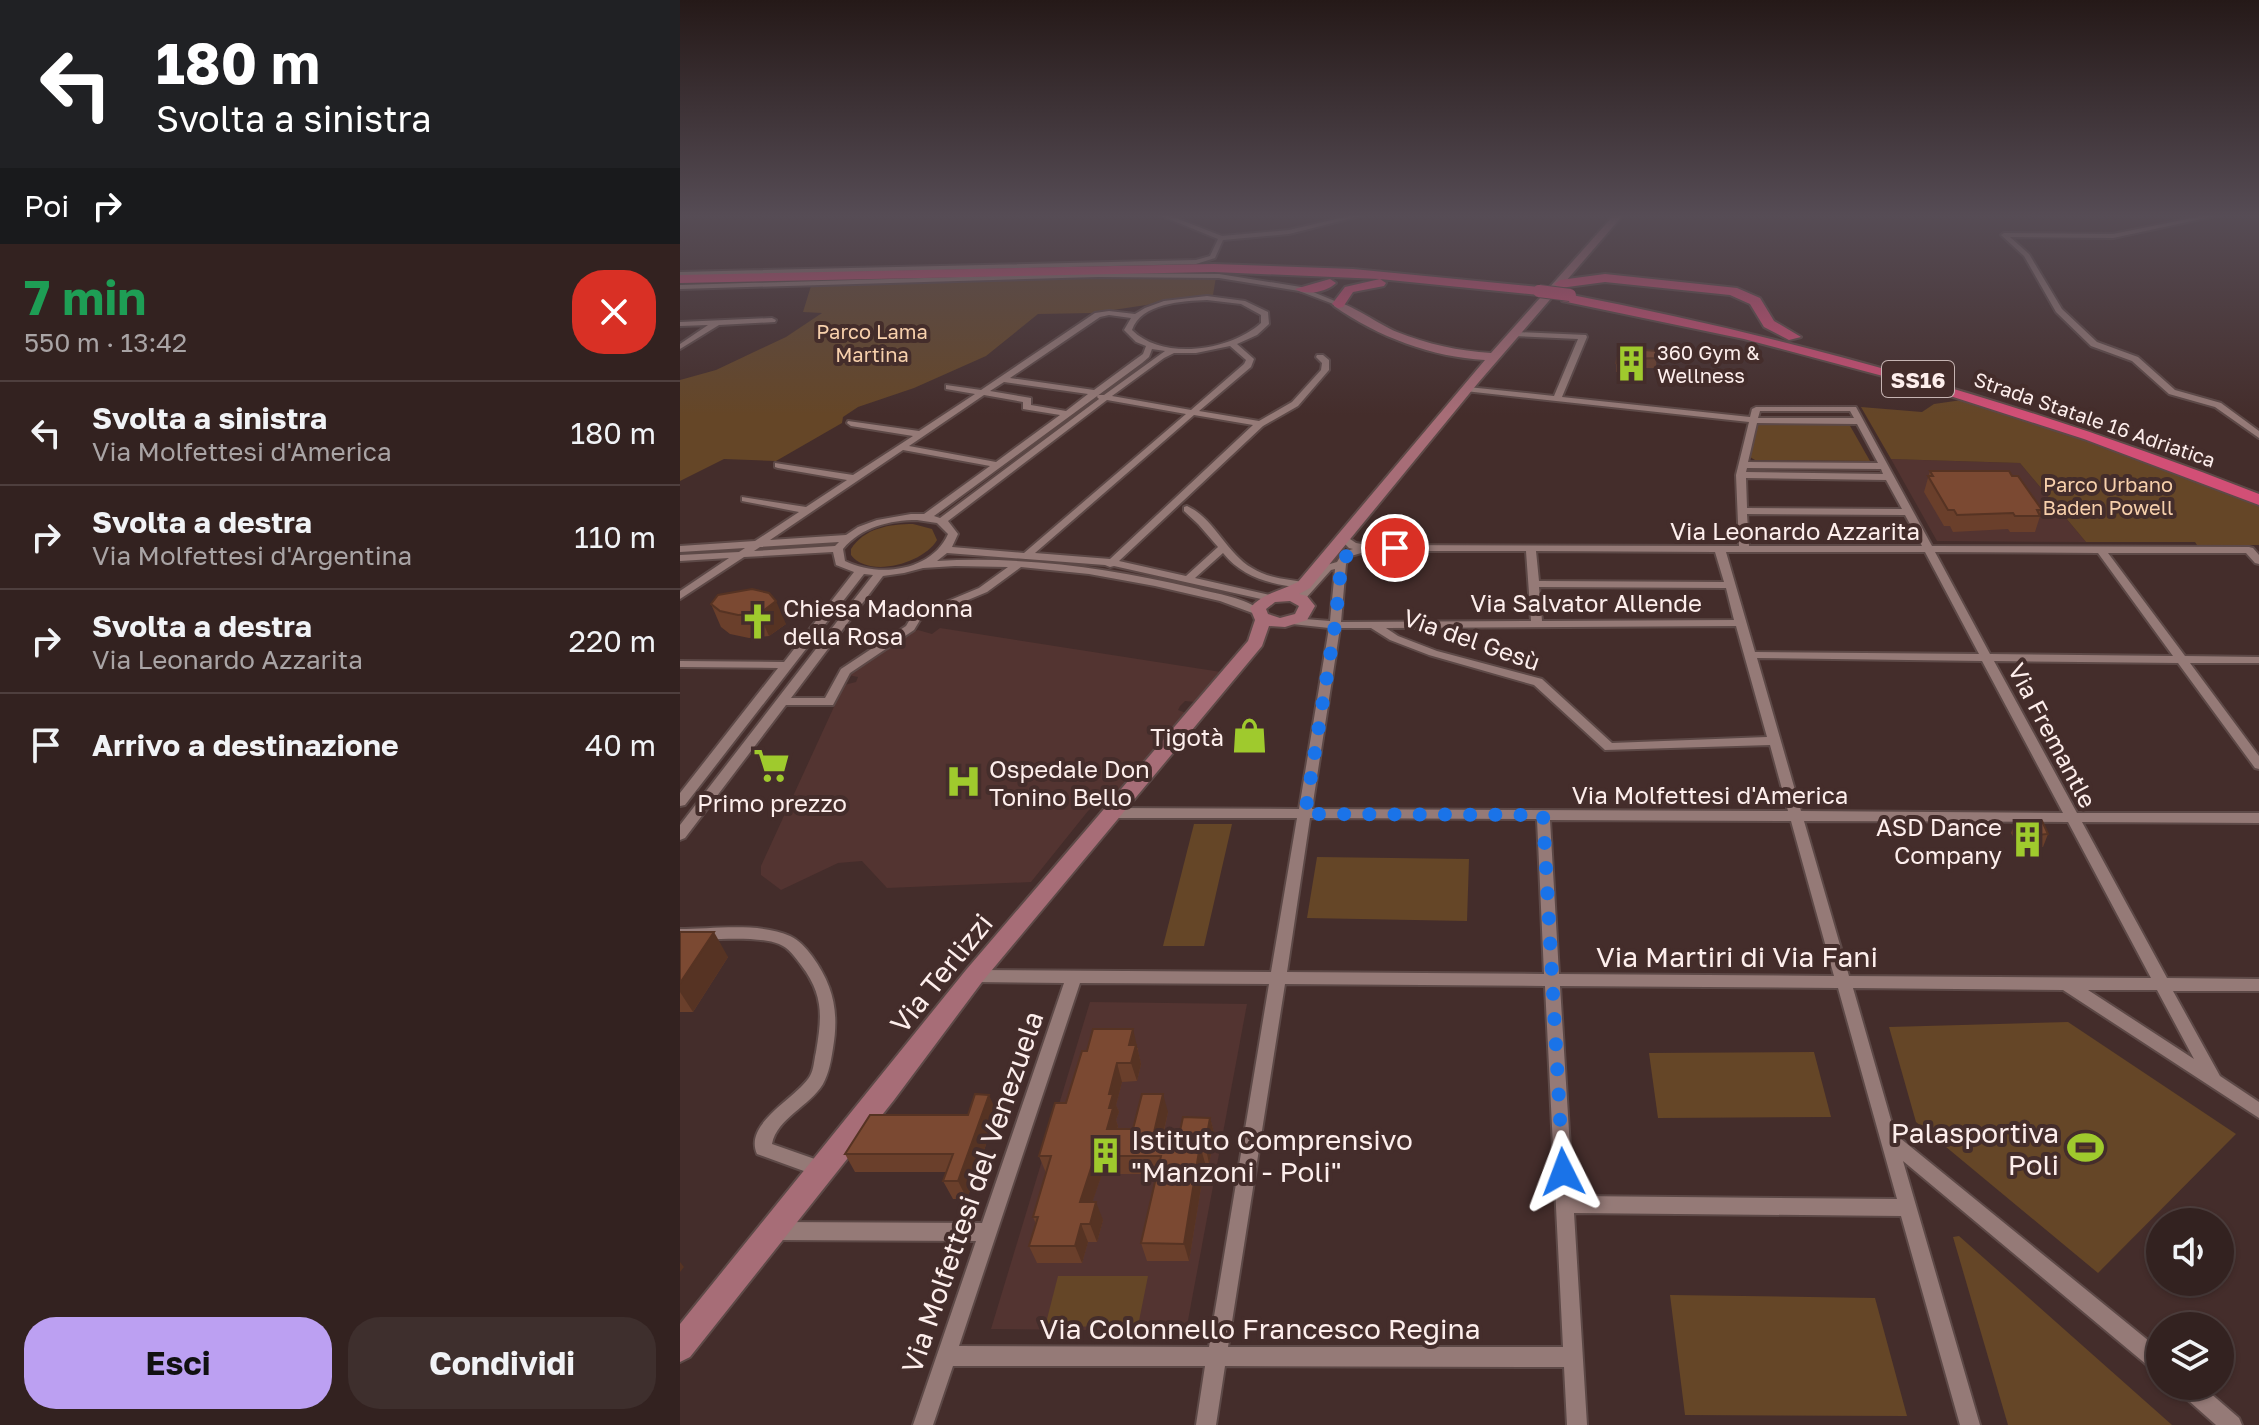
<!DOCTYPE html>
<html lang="it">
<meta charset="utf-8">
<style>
body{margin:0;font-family:"Golos Text",sans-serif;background:#3e2f2d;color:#f1f3f6;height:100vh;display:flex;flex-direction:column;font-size:30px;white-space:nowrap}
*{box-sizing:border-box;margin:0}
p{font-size:26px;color:#a9a4a5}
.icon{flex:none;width:44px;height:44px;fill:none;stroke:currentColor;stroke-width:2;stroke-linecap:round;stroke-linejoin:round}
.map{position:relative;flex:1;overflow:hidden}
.drawer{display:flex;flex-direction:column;background:#332220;width:680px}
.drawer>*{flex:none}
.banner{background:#202124;color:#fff;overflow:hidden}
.fabs{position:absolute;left:1466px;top:1208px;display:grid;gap:16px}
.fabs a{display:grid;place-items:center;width:88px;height:88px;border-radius:50%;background:#332220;box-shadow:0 2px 6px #0004,0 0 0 2px #4e3f3e;font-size:40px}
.pin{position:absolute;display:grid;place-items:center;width:68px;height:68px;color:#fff;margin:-34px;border:4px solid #fff;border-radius:50%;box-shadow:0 2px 8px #0007}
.me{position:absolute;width:88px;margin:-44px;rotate:357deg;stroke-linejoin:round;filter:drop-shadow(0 0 6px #0008)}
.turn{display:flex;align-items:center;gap:28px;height:168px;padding:0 24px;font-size:36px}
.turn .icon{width:104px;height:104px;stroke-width:2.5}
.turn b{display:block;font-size:56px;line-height:68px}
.then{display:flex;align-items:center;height:76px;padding:0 24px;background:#0003;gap:16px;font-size:30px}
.round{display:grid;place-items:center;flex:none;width:84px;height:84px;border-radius:32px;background:#3e2f2d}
.headline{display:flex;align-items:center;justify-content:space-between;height:136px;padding:0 24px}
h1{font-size:48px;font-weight:700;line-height:60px;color:#1e9e55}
.button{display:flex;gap:16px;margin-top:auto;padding:16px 24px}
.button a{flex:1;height:92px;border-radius:32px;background:#bca0f2;color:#111;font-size:32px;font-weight:700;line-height:92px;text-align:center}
.button a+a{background:#3e2f2d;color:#f1f3f6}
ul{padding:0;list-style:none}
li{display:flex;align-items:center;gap:24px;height:104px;padding:0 24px;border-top:2px solid #4e3f3e}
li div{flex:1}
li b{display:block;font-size:30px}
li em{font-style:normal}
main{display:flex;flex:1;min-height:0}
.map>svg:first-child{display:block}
</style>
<main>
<section class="drawer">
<div class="banner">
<div class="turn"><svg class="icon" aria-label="left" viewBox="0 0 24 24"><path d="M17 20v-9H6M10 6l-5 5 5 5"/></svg><div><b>180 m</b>Svolta a sinistra</div></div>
<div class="then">Poi<svg class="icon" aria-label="right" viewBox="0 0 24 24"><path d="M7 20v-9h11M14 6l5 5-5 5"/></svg></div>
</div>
<div class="headline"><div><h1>7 min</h1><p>550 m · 13:42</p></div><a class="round" style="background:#d93025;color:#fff"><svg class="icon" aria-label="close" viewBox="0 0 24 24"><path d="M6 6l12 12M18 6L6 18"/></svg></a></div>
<ul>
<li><svg class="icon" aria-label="left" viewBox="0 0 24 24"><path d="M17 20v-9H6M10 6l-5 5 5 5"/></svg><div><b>Svolta a sinistra</b><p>Via Molfettesi d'America</p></div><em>180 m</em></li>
<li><svg class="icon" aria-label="right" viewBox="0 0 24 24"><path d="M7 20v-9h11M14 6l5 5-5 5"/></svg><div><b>Svolta a destra</b><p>Via Molfettesi d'Argentina</p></div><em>110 m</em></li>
<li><svg class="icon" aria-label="right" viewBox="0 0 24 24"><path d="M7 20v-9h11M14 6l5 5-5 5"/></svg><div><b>Svolta a destra</b><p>Via Leonardo Azzarita</p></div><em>220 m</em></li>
<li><svg class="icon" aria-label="arrive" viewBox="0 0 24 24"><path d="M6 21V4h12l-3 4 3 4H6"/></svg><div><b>Arrivo a destinazione</b></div><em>40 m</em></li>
</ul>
<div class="button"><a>Esci</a><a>Condividi</a></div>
</section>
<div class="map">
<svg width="1579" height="1425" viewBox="0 0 1579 1425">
<rect width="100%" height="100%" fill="#442d2b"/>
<g fill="#533431">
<path d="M1211,459L1340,463L1406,542L1257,541Z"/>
<path d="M260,628L541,672L515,702L505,701L500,706L498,710L506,713L422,811L411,808L408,811L351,882L207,888L182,861L158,863L101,890L81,875V866L164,685L176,682L178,677L168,675L170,671L228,633L238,630L252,634Z"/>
<path d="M410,1002L567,1004L506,1331L311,1329Z"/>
</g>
<g fill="#654627">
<path d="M416,277H536L533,295L413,313L358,314L306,356L234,388L178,407L163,417L162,423L96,461L44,459L0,481V380L36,370L106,337L142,313L123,312L131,286Z"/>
<path d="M1289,399L1357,420L1579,505V545H1517L1515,542H1406L1340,463L1211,459L1181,407L1242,412L1254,404Z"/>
<path d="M1085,423L1169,424L1190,461L1075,460L1070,457L1075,426Z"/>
<path d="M233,524L252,529L257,540C244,563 189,579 171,555V549C184,528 210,524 233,524Z"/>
<path d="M514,824H552L524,946H483Z"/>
<path d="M637,857L789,859L787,921L627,918Z"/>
<path d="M1388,1022L1556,1134L1418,1273L1236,1122L1209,1027Z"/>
<path d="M1134,1052L1151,1117L978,1118L969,1053Z"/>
<path d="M1279,1236L1492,1425H1328L1273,1237Z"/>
<path d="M378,1276H468L458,1326L365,1327Z"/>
<path d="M990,1295L1195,1298L1227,1416L1005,1415Z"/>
</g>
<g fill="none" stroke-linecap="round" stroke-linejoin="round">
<defs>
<g id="street">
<path d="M479,215H488L542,236L609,230L673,215H684L609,234L543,240L535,258L516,264L0,276V272L516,260L530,256L538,239Z"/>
<path d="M1527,215H1540L1433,238L1330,237L1349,254L1382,309L1417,342L1458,357L1495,390L1541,403L1579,431V438L1535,407L1489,394L1452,361L1411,346L1376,312L1344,256L1321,235L1324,233L1433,234Z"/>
<path d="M418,273L539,274L621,287L662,304L656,305L619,291L539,278L418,277L0,289V285Z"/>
<path d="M527,296L565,301L588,312L589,324L577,335L557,344L574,359L571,367L519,411L579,421L612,402L641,370L642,363L636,357L637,355H643L649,360V370L618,406L583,426L439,561L506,576L538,547L518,524L504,511V507L507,506C535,519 546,553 572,568C589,579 609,579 628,583L643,566L657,562L663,552L673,549L669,548L659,538L664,535L676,543L687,545L1059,546L1056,475L1069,422L785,391L784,389L788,387L874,396L898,339L833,336L832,334L836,332L906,335L907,337L882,397L1070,417L1072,409L1076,407H1176L1252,546L1569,547L1573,548L1579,555V564L1575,563L1566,553H1428L1505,656L1579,657V663H1510L1579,756V769L1575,768L1498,663L1314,661L1397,813H1579V823L1402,822L1487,978L1579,979V991H1493L1540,1076L1579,1102V1118L1383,990L1173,988L1215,1134L1480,1350V1373L1473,1370L1223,1161L1300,1425H1280L1221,1216L894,1213L907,1425H887L884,1367L545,1366L536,1425H516L525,1366H273L253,1425H233L296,1241L95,1240L89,1237L86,1231L89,1225L95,1222L302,1223L384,983L294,982L289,980L286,976L289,972L294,970L591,972L617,818H432L427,816L425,813L427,810L432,808L619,809L649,628L612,624L607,621L612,618L650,621L655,569L651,570L626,598L622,599L617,596L623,588C592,584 564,579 543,553L515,578L594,596L595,598L590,601L434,566L430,567L425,565L267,553L257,561C344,556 430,568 514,588C537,594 565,597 583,612L578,615L540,601L475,586L409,574L341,567L307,592L240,620L234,630L170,673L153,705H106L5,838L0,840V825L193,575L184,574L5,805L0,806V793L98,668L0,667V661L104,662L174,572L156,565L153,552L64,557L0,599V591L49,558L0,561V555L59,552L65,548L0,552V546L75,541L119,512L62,501V497L126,507L167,480L98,468L95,467V463L173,475L233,436L171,426L167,423L168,421L239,431L295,394L266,389V385L301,390L415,313L429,311L455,314L465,308L484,301ZM527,300L561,304L581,315V323C550,351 483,361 452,330C461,303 503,301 527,300ZM429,315L451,318L444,330L456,342L466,346L463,354L456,359L414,390L330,378L420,317ZM550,346L566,360L564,364L511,410L432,396L484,358L494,353H516ZM472,349L485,351L424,395H418L417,397L419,399L260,518L254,516L462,363L469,357ZM324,382L408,394L386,411L351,405V398L310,391ZM304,395L343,402V409L380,415L316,462L229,446ZM427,400L506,414L344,553L272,547L278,534L268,521ZM1080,411H1170L1174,418H1078ZM514,415L573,425L430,559L355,553ZM1077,423L1177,424L1198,463L1068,462ZM223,450L310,466L244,514H231L197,520L178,527L166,535L90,540ZM1067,468L1201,469L1203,474L1066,472ZM1066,478L1206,480L1222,509L1067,508ZM1067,514L1225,515L1242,546H1069ZM237,520L257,523L268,534C252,571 199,578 165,561L163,549C181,527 210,520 237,520ZM159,542L155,546L74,551L80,547ZM688,551H846L851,621L661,622L666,564L671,556ZM856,551L1035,552L1044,582L859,581ZM1046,552H1245L1299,654L1075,652ZM1255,552L1418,553L1493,656L1310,654ZM275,566L328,567L299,588L232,616L226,626L161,669L145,698H111L203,576L224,573L243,568ZM859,587L1046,588L1054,620L862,621ZM1056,626L1087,737L932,743L862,679L757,651L718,636L706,628ZM660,628H691L710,640L749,655L854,685L925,750L1090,745L1108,811L632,809ZM1077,658L1302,661L1383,813L1121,811ZM630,818L857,819L864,974L607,972ZM870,820L1111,821L1154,976L879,974ZM1124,821L1388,822L1471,978L1169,976ZM400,983L589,984L529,1347L279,1346ZM605,984L865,986L883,1347H548ZM880,986L1158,988L1217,1199L893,1196ZM1408,990H1477L1514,1059Z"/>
<path d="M92,318L96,320L95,322L39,325L0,349V344L28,325L0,326V322Z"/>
<path d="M0,929C32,929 80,922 110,936C119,940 126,948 132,956C154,986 159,1013 153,1048C151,1061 149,1073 143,1084C130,1106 97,1118 92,1144L149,1164L152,1170L149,1176L143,1178L77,1154C63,1123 117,1098 130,1076C134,1069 134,1060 136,1052C142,1017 144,995 121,965C115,957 109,948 99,944C76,935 26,940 0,941Z"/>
<path d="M1497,1386H1522L1559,1418L1562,1425H1536L1500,1393Z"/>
</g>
<path id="secondary" d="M934,215H943L798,383L630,588L619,594L627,596L635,606L627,620L605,627L589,626L582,646L302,982L214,1100L10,1357L0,1362V1324L286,970L568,641L575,620L570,608C583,593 601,591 618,582L805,360C752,357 698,337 654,306V302C667,301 701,326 717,332C747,344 779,351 811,353ZM610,601L619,606L615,614L600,618L588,614L586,609L595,602Z"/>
<g id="highway">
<path d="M534,264L673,269L859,287L865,291L859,295L700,279L706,283L704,286L673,292L663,307L658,308L652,304L665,287L700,279L534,272L0,283V275Z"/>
<path d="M925,274L1057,288L1080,298L1094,321L1121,337L1109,340L1084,327L1070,304L1050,295L925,282L880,288L874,284L880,280Z"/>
<path d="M650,279L656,283C647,292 626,296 615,289Z"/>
<path d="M887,294C1125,340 1354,406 1579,494V505L1404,439L1233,384L1064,339L882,301V295Z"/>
</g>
</defs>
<use href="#street" stroke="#5d4947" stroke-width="4"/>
<use href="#secondary" stroke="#5d4947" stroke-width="4"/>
<use href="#highway" stroke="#5d4947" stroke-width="4"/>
<use href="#street" fill="#957a77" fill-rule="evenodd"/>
<use href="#secondary" fill="#a76d77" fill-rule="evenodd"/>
<use href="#highway" fill="#d24f76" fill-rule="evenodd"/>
<defs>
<path id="highway-bridge" d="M859,291L890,295"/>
</defs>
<use href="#highway-bridge" stroke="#5d4947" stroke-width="14" stroke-linecap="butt"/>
<use href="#highway-bridge" stroke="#d24f76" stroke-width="12"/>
</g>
<g fill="#6a3f2b">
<path d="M977,351L976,368H950L947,373L936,372V363Z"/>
<path d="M1250,471L1362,510L1355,532H1330L1328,529L1273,532L1270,526H1264L1244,492Z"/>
<path d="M38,595L106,624L89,636L69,638L50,634L41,627L31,604Z"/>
<path d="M1336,821L1368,834L1363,847L1340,848L1331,833Z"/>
<path d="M0,932L48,957L13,1012H0Z"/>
<path d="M458,1048V1051L461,1064L457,1081L442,1082L436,1105L439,1112L436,1120L438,1126V1129H453L488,1112L481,1145H497L530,1118L535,1136L529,1163H525L509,1261H467L461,1243L477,1174H422L412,1202L423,1220L417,1242H408L402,1263H357L349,1246L356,1224L353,1217L366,1173L359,1156L386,1103L402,1051Z"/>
<path d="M317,1113L287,1199H273L263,1181L267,1172H175L165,1154L288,1115Z"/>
</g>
<g fill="#563323">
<path d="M96,601L106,624L89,636L79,614Z"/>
<path d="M34,932L48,957L13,1012L0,992V983Z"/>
<path d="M453,1029L461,1064L457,1081L451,1063L449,1045Z"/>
<path d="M437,1063L442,1082L436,1105L439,1112L436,1120L438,1126L433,1147L427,1129L429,1108V1094Z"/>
<path d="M483,1094L488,1112L478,1156L471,1145Z"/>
<path d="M309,1095L317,1113L287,1199L278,1181Z"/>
<path d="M530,1118L535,1136L529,1163L525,1145Z"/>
<path d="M520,1145L525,1163L509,1261L504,1244Z"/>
<path d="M415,1156L422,1174L406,1220L400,1202Z"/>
<path d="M416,1202L423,1220L417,1242L410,1224Z"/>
<path d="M401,1224L408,1242L402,1263L395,1246Z"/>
<path d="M0,1262L4,1267L0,1272Z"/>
</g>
<g fill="#7b4932" stroke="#563323" stroke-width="2">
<path d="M940,348L977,351V358L951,359L948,364L936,363Z"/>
<path d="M1250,471H1329L1332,476H1338L1362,510H1357L1360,516H1335L1333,513L1277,515L1274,510H1268L1248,476H1253Z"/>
<path d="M72,589L89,593L96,601L79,614L58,615L40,611L31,604L38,595Z"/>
<path d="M1336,821H1362L1368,834L1345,836Z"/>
<path d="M0,932H34L0,983Z"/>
<path d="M413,1029H453L449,1045H456L451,1063H437L429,1094H433L429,1108H433L427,1129H453L462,1094H483L471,1145H497L503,1117L530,1118L525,1145H520L504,1244L461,1243L481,1156H415L400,1202H416L410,1224H401L395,1246H349L358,1217H353L371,1156H359L375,1103H386L402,1051H407Z"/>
<path d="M295,1094L309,1095L278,1181H263L273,1154H165L190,1115H288Z"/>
</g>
<linearGradient id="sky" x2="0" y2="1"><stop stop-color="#251918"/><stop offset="0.52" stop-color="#564c55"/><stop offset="1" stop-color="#564c55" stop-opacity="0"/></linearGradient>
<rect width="1579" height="415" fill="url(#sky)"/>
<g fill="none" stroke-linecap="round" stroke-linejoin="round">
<path stroke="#1a73e8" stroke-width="14" stroke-dasharray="0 25.2" d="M715,548H687L662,558L655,625L625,814L863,815L883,1172"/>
</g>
<defs>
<symbol id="building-bare" viewBox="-9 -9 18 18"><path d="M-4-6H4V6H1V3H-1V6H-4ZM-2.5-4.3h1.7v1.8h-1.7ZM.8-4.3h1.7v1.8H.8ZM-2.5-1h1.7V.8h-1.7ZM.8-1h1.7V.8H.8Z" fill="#9fca2d" stroke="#442d2b" stroke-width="2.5" paint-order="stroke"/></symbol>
<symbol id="church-bare" viewBox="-9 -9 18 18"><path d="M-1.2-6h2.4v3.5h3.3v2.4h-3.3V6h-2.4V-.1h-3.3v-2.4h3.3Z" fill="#9fca2d" stroke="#442d2b" stroke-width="2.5" paint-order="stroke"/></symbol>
<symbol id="shop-bare" viewBox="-9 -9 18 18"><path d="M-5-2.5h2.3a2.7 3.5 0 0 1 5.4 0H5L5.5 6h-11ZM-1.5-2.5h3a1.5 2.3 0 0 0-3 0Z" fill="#9fca2d" stroke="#442d2b" stroke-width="2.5" paint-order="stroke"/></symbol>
<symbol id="supermarket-bare" viewBox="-9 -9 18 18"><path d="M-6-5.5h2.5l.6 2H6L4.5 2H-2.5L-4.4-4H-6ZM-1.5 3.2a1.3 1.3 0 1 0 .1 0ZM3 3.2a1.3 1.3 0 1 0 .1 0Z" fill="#9fca2d" stroke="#442d2b" stroke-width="2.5" paint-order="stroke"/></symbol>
<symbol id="hospital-bare" viewBox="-9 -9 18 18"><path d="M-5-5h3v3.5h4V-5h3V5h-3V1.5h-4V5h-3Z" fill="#9fca2d" stroke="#442d2b" stroke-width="2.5" paint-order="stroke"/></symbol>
<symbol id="stadium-bare" viewBox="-9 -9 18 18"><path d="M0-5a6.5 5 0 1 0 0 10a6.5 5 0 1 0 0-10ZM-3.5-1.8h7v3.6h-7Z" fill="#9fca2d" stroke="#442d2b" stroke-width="2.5" paint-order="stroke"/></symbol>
</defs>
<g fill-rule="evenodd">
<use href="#building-bare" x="926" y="338" width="51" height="51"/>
<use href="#church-bare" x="52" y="596" width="51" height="51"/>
<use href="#shop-bare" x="544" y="710" width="51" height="51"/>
<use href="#supermarket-bare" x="66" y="740" width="51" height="51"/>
<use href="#hospital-bare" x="258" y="756" width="51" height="51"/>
<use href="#building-bare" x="1322" y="814" width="51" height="51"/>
<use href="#stadium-bare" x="1380" y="1122" width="51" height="51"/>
<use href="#building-bare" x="400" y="1130" width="51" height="51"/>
</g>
<g text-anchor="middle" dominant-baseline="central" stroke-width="8" stroke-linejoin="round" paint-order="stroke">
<g font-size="20" fill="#f7d0ac" stroke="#442d2b">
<text x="192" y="331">Parco Lama<tspan x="192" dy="23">Martina</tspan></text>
<text x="1428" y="484">Parco Urbano<tspan x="1428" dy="23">Baden Powell</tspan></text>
</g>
<g font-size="20" fill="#fdeeec" stroke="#442d2b" text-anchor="start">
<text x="977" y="352">360 Gym &amp;<tspan x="977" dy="23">Wellness</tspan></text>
</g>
<g font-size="20" fill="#fdeeec" stroke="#442d2b">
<text transform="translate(1415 419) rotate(19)">Strada Statale 16 Adriatica</text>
</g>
<rect fill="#442d2b" stroke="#c6b4b2" stroke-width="2" x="1202" y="361" width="72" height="36" rx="6"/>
<g font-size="22" font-weight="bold" fill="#fdeeec">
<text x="1238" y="379">SS16</text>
</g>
<g font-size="24" fill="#fdeeec" stroke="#442d2b">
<text x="1115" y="530">Via Leonardo Azzarita</text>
<text x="906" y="602">Via Salvator Allende</text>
<text transform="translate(792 639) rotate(19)">Via del Gesù</text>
<text transform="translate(1373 735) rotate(62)">Via Fremantle</text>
<text x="1030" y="794">Via Molfettesi d'America</text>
</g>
<g font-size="24" fill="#fdeeec" stroke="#442d2b" text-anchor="start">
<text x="103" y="607">Chiesa Madonna<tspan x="103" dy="28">della Rosa</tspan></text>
<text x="544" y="736" text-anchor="end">Tigotà</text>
<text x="309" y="768">Ospedale Don<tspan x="309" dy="28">Tonino Bello</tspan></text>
<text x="92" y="802" text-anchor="middle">Primo prezzo</text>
<text x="1322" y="826" text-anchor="end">ASD Dance<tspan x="1322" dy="28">Company</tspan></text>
</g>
<g font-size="28" fill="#fdeeec" stroke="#442d2b">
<text x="1057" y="956">Via Martiri di Via Fani</text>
<text transform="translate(261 973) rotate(-51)">Via Terlizzi</text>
<text transform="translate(292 1192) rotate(-71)">Via Molfettesi del Venezuela</text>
<text x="580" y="1328">Via Colonnello Francesco Regina</text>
</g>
<g font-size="28" fill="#fdeeec" stroke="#442d2b" text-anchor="end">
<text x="1379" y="1132">Palasportiva<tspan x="1379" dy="32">Poli</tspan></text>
<text x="451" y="1139" text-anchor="start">Istituto Comprensivo<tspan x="451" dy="32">"Manzoni - Poli"</tspan></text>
</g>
</g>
</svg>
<div class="fabs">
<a><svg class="icon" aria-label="sound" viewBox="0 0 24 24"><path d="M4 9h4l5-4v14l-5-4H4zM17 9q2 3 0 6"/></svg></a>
<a><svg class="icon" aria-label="layers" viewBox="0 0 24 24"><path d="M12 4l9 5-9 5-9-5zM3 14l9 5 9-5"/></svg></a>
</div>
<div class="pin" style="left:715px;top:548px;background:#d93025"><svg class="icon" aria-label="arrive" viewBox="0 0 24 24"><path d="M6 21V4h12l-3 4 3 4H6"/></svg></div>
<svg class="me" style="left:883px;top:1172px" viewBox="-20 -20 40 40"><path d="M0-17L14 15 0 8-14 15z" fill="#1a73e8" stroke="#fff" stroke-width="4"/></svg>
</div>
</main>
